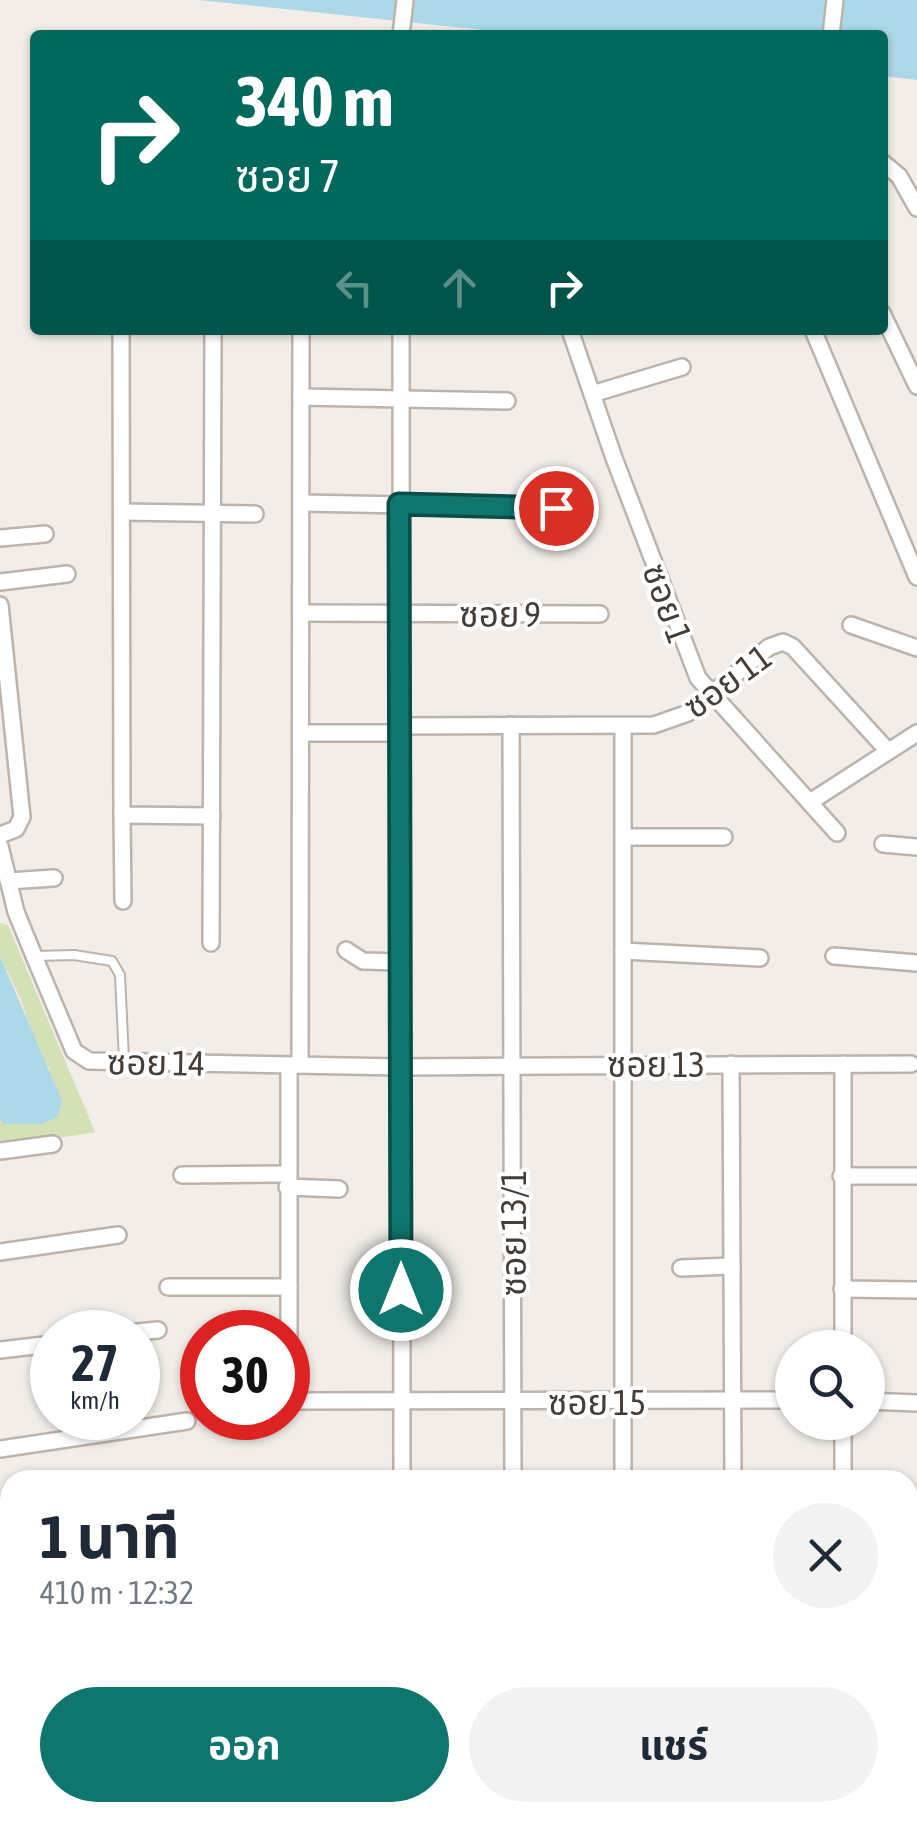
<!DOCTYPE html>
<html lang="th">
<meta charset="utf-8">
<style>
body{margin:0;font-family:"Asap Condensed","Noto Sans Thai",sans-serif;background:#f2f2f3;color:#1f2937;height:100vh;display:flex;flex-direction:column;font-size:38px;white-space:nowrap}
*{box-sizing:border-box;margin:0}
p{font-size:32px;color:#747a83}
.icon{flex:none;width:55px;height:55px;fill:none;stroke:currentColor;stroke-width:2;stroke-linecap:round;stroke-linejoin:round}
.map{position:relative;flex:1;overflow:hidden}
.panel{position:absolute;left:0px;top:1470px;width:918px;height:352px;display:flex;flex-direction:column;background:#fff;border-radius:30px 30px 0 0;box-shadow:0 2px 8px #0004}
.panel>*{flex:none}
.guide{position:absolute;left:30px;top:30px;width:858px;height:305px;border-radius:10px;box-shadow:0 2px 8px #0004;background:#00695c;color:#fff;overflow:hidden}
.tools{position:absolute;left:775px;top:1330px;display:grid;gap:20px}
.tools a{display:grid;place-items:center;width:110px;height:110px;border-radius:50%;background:#fff;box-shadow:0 2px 8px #0004;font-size:50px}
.speed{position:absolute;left:30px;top:1310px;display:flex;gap:20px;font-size:50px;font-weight:700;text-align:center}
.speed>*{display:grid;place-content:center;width:130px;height:130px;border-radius:50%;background:#fff;box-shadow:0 2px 8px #0004;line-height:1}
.speed small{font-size:25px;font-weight:400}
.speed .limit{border:15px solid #d22;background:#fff;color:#111}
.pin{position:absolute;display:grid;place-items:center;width:85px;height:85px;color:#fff;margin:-42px;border:5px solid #fff;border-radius:50%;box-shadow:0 2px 10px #0007}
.me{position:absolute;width:110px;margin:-55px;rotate:0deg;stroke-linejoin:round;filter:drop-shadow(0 0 8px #0008)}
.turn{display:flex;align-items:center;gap:35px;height:210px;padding:0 40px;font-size:45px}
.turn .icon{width:130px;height:130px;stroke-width:2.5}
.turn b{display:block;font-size:70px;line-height:85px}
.lanes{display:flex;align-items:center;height:95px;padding:0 40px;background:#0003;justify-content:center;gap:50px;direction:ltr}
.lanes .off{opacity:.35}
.round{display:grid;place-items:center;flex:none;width:105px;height:105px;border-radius:52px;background:#f2f2f3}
.headline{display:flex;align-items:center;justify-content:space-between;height:170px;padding:0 40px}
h1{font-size:60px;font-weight:700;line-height:75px}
.action{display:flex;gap:20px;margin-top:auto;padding:20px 40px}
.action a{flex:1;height:115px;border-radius:60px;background:#0f766e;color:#fff;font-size:40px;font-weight:700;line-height:115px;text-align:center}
.action a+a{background:#f2f2f3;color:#1f2937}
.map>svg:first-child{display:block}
</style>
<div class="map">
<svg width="917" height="1821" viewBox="0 0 917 1821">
<rect width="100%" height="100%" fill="#f2ede8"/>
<path fill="#d4e1b6" d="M0,923L8,925L95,1132L0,1148V1119L4,1124L50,1069L40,1057L21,1000L0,956Z"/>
<g fill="#acd8e7">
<path d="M199,0H917V80L883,76L882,35H531Z"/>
<path d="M0,956L62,1101L58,1117L41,1124H4L0,1119Z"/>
</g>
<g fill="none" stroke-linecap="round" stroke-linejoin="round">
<g stroke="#acd8e7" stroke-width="15">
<path d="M908,1691L917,1689"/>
<path d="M442,1821L474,1812"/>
</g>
<defs>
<path id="service" d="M34,956L74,955L112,961L120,975L124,1060"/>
<g id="minor">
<path d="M401,35L405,0"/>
<path d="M831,35L835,0"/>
<path d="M882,162L899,176L917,208"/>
<path d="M882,313L917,386"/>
<path d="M121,330L122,815L212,816"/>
<path d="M401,330L402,1480"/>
<path d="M570,330L614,458L698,678L837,833"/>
<path d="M813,330L917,577"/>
<path d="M592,394L682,367"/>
<path d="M301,397L507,401"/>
<path d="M302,503L556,508"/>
<path d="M122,512L255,514"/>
<path d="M0,538L45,534"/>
<path d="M0,582L67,574"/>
<path d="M0,605L22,817L16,829L0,835"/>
<path d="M302,613L600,614"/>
<path d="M851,625L917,648"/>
<path d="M511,725L513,1480"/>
<path d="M399,726L654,725L688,713L769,647L783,642L793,647L888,751"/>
<path d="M623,727V1480"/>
<path d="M302,733H400"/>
<path d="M810,802L917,733"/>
<path d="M122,815L123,901"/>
<path d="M623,837H724"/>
<path d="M883,844L917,847"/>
<path d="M0,846L16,912L34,956L74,1051L89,1061L400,1067L911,1064"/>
<path d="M8,881L54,878"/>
<path d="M211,943L213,330"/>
<path d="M346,950L363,961L400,962"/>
<path d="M623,951L760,958"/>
<path d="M834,956L917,963"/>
<path d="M731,1064L733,1480"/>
<path d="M289,1065V1401L792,1400"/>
<path d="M300,1065L301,330"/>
<path d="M0,1151L53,1144"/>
<path d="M182,1175L287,1174"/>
<path d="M841,1176H917"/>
<path d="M287,1187L339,1189"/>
<path d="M0,1252L118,1235"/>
<path d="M681,1268L732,1266"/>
<path d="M168,1287H289"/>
<path d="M842,1289L917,1290"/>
<path d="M137,1332L158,1330"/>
<path d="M843,1348V1064"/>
<path d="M0,1350L52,1344"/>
<path d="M868,1401L917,1403"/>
<path d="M843,1422V1480"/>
<path d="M0,1449L187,1421"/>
<path d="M0,1548L10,1547"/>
<path d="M908,1614L917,1611"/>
<path d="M0,1651L10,1649"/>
<path d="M0,1753L10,1821"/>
<path d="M908,1753L917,1751"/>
<path d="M103,1812L104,1821"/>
<path d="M196,1812L197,1821"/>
<path d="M541,1812L543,1821"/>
<path d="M898,1812L901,1821"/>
<path d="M659,1821L690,1812"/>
</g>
</defs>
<use href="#service" stroke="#bcb4ac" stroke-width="12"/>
<use href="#minor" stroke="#bcb4ac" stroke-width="20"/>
<use href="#service" stroke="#fff" stroke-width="8"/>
<use href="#minor" stroke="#fff" stroke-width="15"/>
</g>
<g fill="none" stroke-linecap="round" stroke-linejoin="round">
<defs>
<path id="route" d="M401,1290L399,504L556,508"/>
</defs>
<use href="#route" stroke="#0a4d48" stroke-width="25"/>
<use href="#route" stroke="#0f766e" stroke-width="18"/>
</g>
<g text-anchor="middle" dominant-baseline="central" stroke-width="8" stroke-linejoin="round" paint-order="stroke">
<g font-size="35" fill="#443d38" stroke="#fff">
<text transform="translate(668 603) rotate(70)">ซอย 1</text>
<text x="500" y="614">ซอย 9</text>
<text transform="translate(727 681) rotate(-36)">ซอย 11</text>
<text transform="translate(156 1062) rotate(1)">ซอย 14</text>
<text x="656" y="1064">ซอย 13</text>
<text transform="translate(513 1233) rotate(-90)">ซอย 13/1</text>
<text x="597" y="1402">ซอย 15</text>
</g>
</g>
</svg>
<div class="tools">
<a><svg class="icon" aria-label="search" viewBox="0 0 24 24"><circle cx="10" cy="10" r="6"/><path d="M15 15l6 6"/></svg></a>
</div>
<div class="speed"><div>27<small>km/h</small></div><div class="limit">30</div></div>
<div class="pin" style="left:556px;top:508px;background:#d93025"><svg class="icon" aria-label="arrive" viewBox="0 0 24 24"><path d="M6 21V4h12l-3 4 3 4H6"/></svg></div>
<svg class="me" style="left:401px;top:1290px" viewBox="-20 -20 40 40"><circle r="17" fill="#0f766e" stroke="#fff" stroke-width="3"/><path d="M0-11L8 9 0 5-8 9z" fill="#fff"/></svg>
<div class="guide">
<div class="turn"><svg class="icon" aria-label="right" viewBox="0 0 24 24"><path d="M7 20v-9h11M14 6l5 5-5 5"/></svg><div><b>340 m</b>ซอย 7</div></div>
<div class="lanes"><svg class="icon off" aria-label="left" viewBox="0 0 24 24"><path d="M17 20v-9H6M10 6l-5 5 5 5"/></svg><svg class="icon off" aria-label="ahead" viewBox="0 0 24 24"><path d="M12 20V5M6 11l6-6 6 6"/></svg><svg class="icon" aria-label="right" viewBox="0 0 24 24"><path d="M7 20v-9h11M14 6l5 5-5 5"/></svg></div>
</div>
<section class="panel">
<div class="headline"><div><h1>1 นาที</h1><p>410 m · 12:32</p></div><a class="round"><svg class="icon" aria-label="close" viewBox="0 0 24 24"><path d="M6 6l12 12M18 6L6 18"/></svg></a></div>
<div class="action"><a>ออก</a><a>แชร์</a></div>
</section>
</div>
